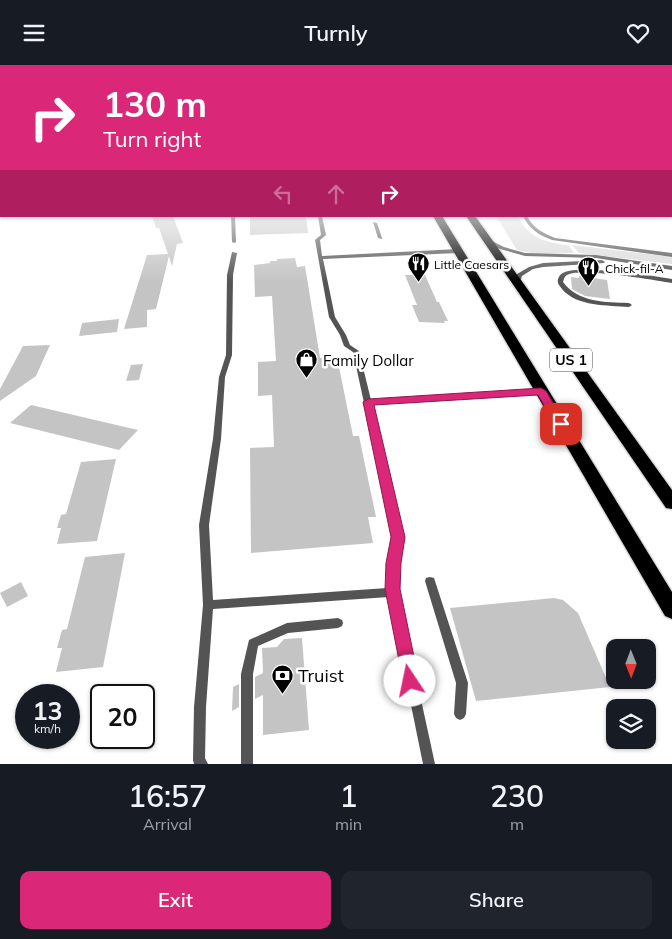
<!DOCTYPE html>
<style>
body{margin:0;font-family:Mulish,sans-serif;background:#20242c;color:#f1f3f6;height:100vh;display:flex;flex-direction:column;font-size:19px;white-space:nowrap}
*{box-sizing:border-box;margin:0}
p{font-size:16px;color:#9ea1a6}
.icon{flex:none;width:28px;height:28px;fill:none;stroke:currentColor;stroke-width:2;stroke-linecap:round;stroke-linejoin:round}
.map{position:relative;height:699px;overflow:hidden}
.drawer{display:flex;flex-direction:column;background:#171b24;flex:1}
.drawer>*{flex:none}
.banner{position:absolute;left:0px;top:0px;width:672px;height:152px;box-shadow:0 1px 4px #0004;background:#db2777;color:#fff;overflow:hidden}
.needle{width:32px;rotate:179deg}
.fabs{position:absolute;left:606px;top:574px;display:grid;gap:10px}
.fabs a{display:grid;place-items:center;width:50px;height:50px;border-radius:10px;background:#171b24;box-shadow:0 1px 4px #0004;font-size:25px}
.speed{position:absolute;left:15px;top:619px;display:flex;gap:10px;font-size:25px;font-weight:700;text-align:center}
.speed>*{display:grid;place-content:center;width:65px;height:65px;border-radius:50%;background:#171b24;box-shadow:0 1px 4px #0004;line-height:1}
.speed small{font-size:12px;font-weight:400}
.speed .limit{border:2px solid #111;border-radius:8px;background:#fff;color:#111}
.pin{position:absolute;display:grid;place-items:center;width:42px;height:42px;color:#fff;margin:-21px;border-radius:10px;box-shadow:0 2px 8px #0006}
.me{position:absolute;width:55px;margin:-28px;rotate:349deg;stroke-linejoin:round;filter:drop-shadow(0 0 4px #0008)}
.turn{display:flex;align-items:center;gap:18px;height:105px;padding:0 20px;font-size:22px}
.turn .icon{width:65px;height:65px;stroke-width:2.5}
.turn b{display:block;font-size:35px;line-height:42px}
.lanes{display:flex;align-items:center;height:48px;padding:0 20px;background:#0003;justify-content:center;gap:25px;direction:ltr}
.lanes .off{opacity:.35}
.eta{display:flex;justify-content:space-evenly;align-items:center;height:85px;text-align:center}
.eta b{font-size:30px;font-weight:600;line-height:35px}
.primary-button{display:flex;gap:10px;margin-top:auto;padding:10px 20px}
.primary-button a{flex:1;height:58px;border-radius:10px;background:#db2777;color:#fff;font-size:20px;font-weight:600;line-height:58px;text-align:center}
.primary-button a+a{background:#20242c;color:#f1f3f6}
header{display:flex;justify-content:space-between;align-items:center;height:65px;padding:0 20px;background:#171b24;font-size:22px;font-weight:600}
.map>svg:first-child{display:block}
</style>
<header><svg class="icon" aria-label="menu" viewBox="0 0 24 24"><path d="M4 6h16M4 12h16M4 18h16"/></svg>Turnly<svg class="icon" aria-label="heart" viewBox="0 0 24 24"><path d="M12 20l-8-8c-3-5 5-10 8-4 3-6 11-1 8 4z"/></svg></header>
<div class="map">
<svg width="672" height="699" viewBox="0 0 672 699">
<rect width="100%" height="100%" fill="#fff"/>
<g fill="#dbdbdb">
<path d="M496,151H518C529,174 545,176 569,181L574,188L537,189L517,185Z"/>
<path d="M572,180L672,192V199L579,188Z"/>
</g>
<g fill="#c4c4c4">
<path d="M152,151H173L183,178L177,179L172,201L169,191L156,244L147,245V262L124,264L147,190L168,189L159,163H156Z"/>
<path d="M250,151L306,152L308,168L250,170Z"/>
<path d="M295,193L297,202L305,201L320,293L337,292L353,371H359L376,452H368L373,478L251,488L250,383L274,382L272,330L258,331V297L276,296L272,231L255,232L254,200L270,198V196H277V194Z"/>
<path d="M405,210H425L437,237H439L448,256H444L445,258L419,257L412,240H417Z"/>
<path d="M579,211L607,215L610,234L585,231L572,224L571,212L579,213Z"/>
<path d="M119,254L117,267L79,271L82,258Z"/>
<path d="M50,280L36,311L0,336V324L23,281Z"/>
<path d="M143,299L139,315L126,316L131,300Z"/>
<path d="M31,340L138,365L119,385L10,358Z"/>
<path d="M116,394L97,476L57,479L61,463H57L61,450L66,449L81,397Z"/>
<path d="M125,488L103,602L56,607L62,583H57L62,565L67,564L85,492Z"/>
<path d="M21,517L28,531L7,542L0,528Z"/>
<path d="M554,533L563,535L578,548L610,622L476,636L450,543Z"/>
<path d="M302,573L309,665L263,670V630L255,634V612L263,608L262,583L277,582L284,574Z"/>
<path d="M239,619V642L232,646L233,622Z"/>
</g>
<g fill="none" stroke-linecap="round" stroke-linejoin="round">
<defs>
<g id="highway">
<path d="M433,151H442L672,527V554L665,551Z"/>
<path d="M466,151H475L672,425V444L666,443Z"/>
</g>
</defs>
<use href="#highway" stroke="#dbdbdb" stroke-width="3"/>
<g fill="#545454" fill-rule="evenodd">
<rect x="671" y="128" width="1" height="2"/>
<path d="M231,151H235L236,177L234,178L232,177Z"/>
<path d="M318,151H322L326,170L320,175L322,191L458,184L461,186L458,188L323,194L335,252L346,270L350,280L359,286L371,335L541,325L545,327L541,329L372,339L403,472L397,524L435,699H423L389,532L213,544L206,642L205,693L208,699H194L193,695L194,642L203,540L199,460L213,374L219,312L226,290L227,210L232,187L237,188L233,210L232,290L225,312L221,374L209,460L213,535L387,523L393,472L353,287L344,281L340,270L329,252L315,175L321,170Z"/>
<path d="M523,151H527C533,163 543,168 555,173L672,188V192L552,175C539,170 529,164 523,151Z"/>
<path d="M373,157L377,158L382,173V174L378,173Z"/>
<path d="M486,175H490L504,182L525,188L596,190L672,201V205L596,193L525,191L500,184L486,177Z"/>
<path d="M602,195L605,197L604,198L543,202L533,204L522,211L519,219H515L514,218L517,209L529,202L543,198Z"/>
<path d="M575,205C607,204 640,209 672,214V218C655,215 578,202 567,210C564,212 564,214 563,217C579,238 605,237 629,238L632,240L629,242C608,240 577,242 562,224C559,220 557,218 558,214C561,206 568,206 575,205Z"/>
<path d="M430,512L434,513L435,516L468,618L466,649L464,653L460,655L456,653L454,649L456,618L425,516L426,513Z"/>
<path d="M338,553L342,555L343,558L342,561L338,563L288,568L258,581L253,609V699H241V609L249,575L287,558Z"/>
</g>
<use href="#highway" fill="#000" fill-rule="evenodd"/>
</g>
<linearGradient id="sky" x2="0" y2="1"><stop stop-color="#8cadcc"/><stop offset="0.55" stop-color="#fff"/><stop offset="1" stop-color="#fff" stop-opacity="0"/></linearGradient>
<rect width="672" height="217" fill="url(#sky)"/>
<path fill="#db2777" stroke="#8e194d" d="M541,323L546,326L566,359L565,362H557L538,330L374,340L405,472L401,498L400,524L419,616L416,621L410,624L404,621L385,524L386,498L391,472L363,337L368,334Z"/>
<defs>
<symbol id="restaurant-pin" viewBox="-11 -11 22 30"><path d="M0 17L-7.5 6A9.5 9.5 0 1 1 7.5 6Z" fill="#000" stroke="#fff"/><path d="M-5-6h1v4h1v-4h1v4h1v-4h1v5L-1.5 .5V6h-2V.5L-5-1ZM5-6V6H3V1.5H1.5Q1.5-4 5-6Z" fill="#fff"/></symbol>
<symbol id="shop-pin" viewBox="-11 -11 22 30"><path d="M0 17L-7.5 6A9.5 9.5 0 1 1 7.5 6Z" fill="#000" stroke="#fff"/><path d="M-5-2.5h2.3a2.7 3.5 0 0 1 5.4 0H5L5.5 6h-11ZM-1.5-2.5h3a1.5 2.3 0 0 0-3 0Z" fill="#fff"/></symbol>
<symbol id="bank-pin" viewBox="-11 -11 22 30"><path d="M0 17L-7.5 6A9.5 9.5 0 1 1 7.5 6Z" fill="#000" stroke="#fff"/><path d="M-6-4H6V4H-6ZM0-2.3a2.3 2.3 0 1 0 0 4.6a2.3 2.3 0 1 0 0-4.6Z" fill="#fff"/></symbol>
</defs>
<g fill-rule="evenodd">
<use href="#restaurant-pin" x="406" y="186" width="25" height="34"/>
<use href="#restaurant-pin" x="576" y="190" width="25" height="34"/>
<use href="#shop-pin" x="294" y="282" width="25" height="34"/>
<use href="#bank-pin" x="270" y="598" width="25" height="34"/>
</g>
<g text-anchor="middle" dominant-baseline="central" stroke-width="5" stroke-linejoin="round" paint-order="stroke">
<g font-size="12" fill="#000" stroke="#fff" text-anchor="start">
<text x="434" y="199">Little Caesars</text>
<text x="605" y="203">Chick-fil-A</text>
</g>
<rect fill="#fff" stroke="#4c4c4c" stroke-width="1" x="550" y="283.5" width="42" height="23" rx="4"/>
<g font-size="14" font-weight="bold" fill="#000">
<text x="571" y="295">US 1</text>
</g>
<g font-size="15" fill="#000" stroke="#fff" text-anchor="start">
<text x="323" y="295">Family Dollar</text>
</g>
<g font-size="18" fill="#000" stroke="#fff" text-anchor="start">
<text x="298" y="610">Truist</text>
</g>
</g>
</svg>
<div class="fabs">
<a><svg class="needle" viewBox="-14 -14 28 28"><path d="M0-13l5 13h-10z" fill="#e53935"/><path d="M0 13l5-13h-10z" fill="#9ea1a6"/></svg></a>
<a><svg class="icon" aria-label="layers" viewBox="0 0 24 24"><path d="M12 4l9 5-9 5-9-5zM3 14l9 5 9-5"/></svg></a>
</div>
<div class="speed"><div>13<small>km/h</small></div><div class="limit">20</div></div>
<div class="pin" style="left:561px;top:359px;background:#d93025"><svg class="icon" aria-label="arrive" viewBox="0 0 24 24"><path d="M6 21V4h12l-3 4 3 4H6"/></svg></div>
<svg class="me" style="left:410px;top:616px" viewBox="-20 -20 40 40"><circle r="19" fill="#fff"/><path d="M0-13L10 11 0 6-10 11z" fill="#db2777"/></svg>
<div class="banner">
<div class="turn"><svg class="icon" aria-label="right" viewBox="0 0 24 24"><path d="M7 20v-9h11M14 6l5 5-5 5"/></svg><div><b>130 m</b>Turn right</div></div>
<div class="lanes"><svg class="icon off" aria-label="left" viewBox="0 0 24 24"><path d="M17 20v-9H6M10 6l-5 5 5 5"/></svg><svg class="icon off" aria-label="ahead" viewBox="0 0 24 24"><path d="M12 20V5M6 11l6-6 6 6"/></svg><svg class="icon" aria-label="right" viewBox="0 0 24 24"><path d="M7 20v-9h11M14 6l5 5-5 5"/></svg></div>
</div>
</div>
<section class="drawer">
<div class="eta">
<div><b>16:57</b><p>Arrival</p></div>
<div><b>1</b><p>min</p></div>
<div><b>230</b><p>m</p></div>
</div>
<div class="primary-button"><a>Exit</a><a>Share</a></div>
</section>
